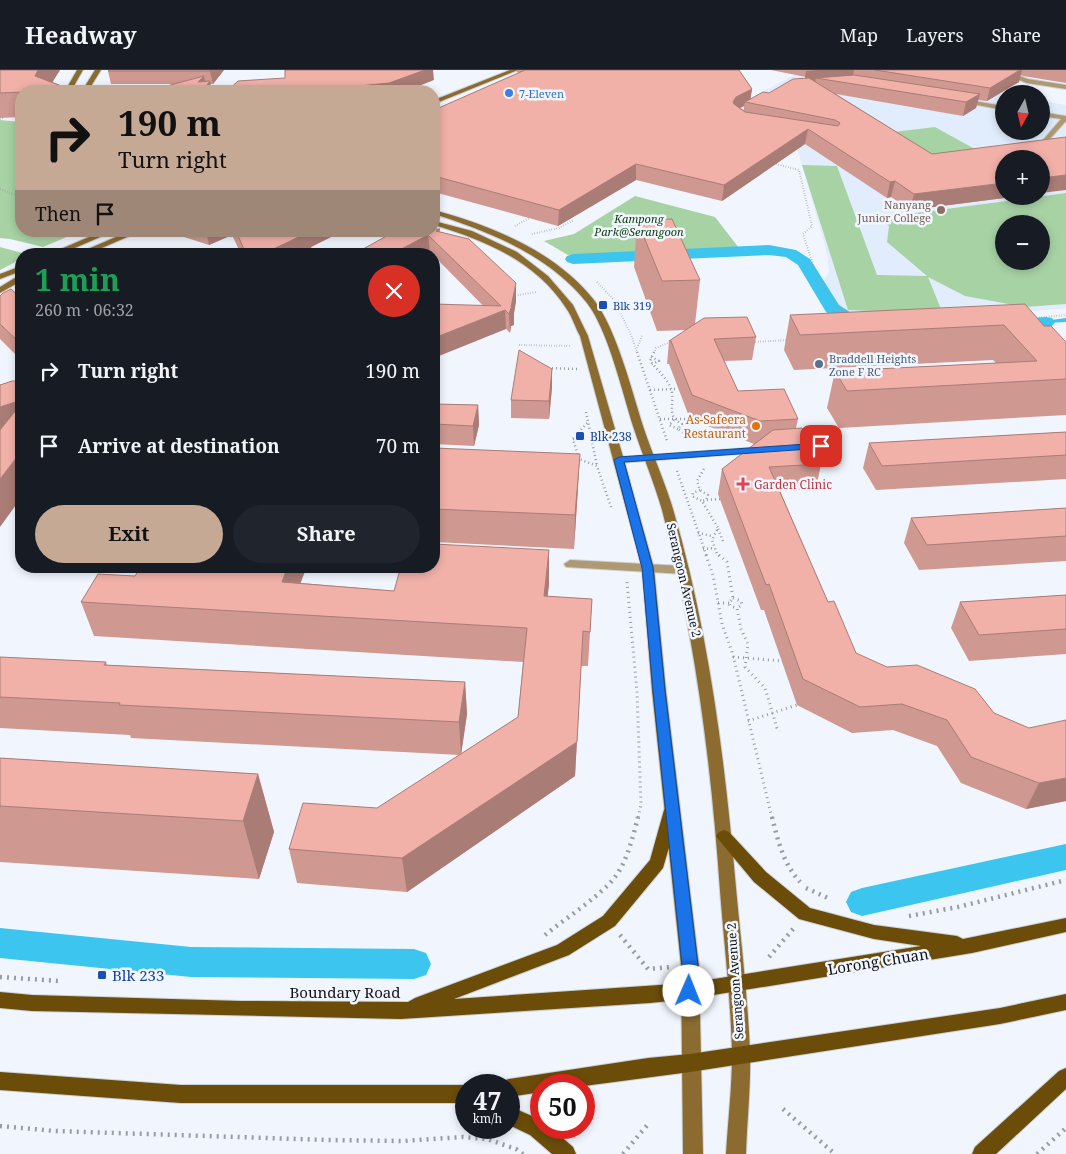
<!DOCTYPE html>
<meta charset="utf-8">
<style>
body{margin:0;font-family:"Noto Serif",serif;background:#20242c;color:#f1f3f6;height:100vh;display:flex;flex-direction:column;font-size:19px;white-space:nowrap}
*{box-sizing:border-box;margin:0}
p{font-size:16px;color:#9ea1a6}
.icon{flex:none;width:28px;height:28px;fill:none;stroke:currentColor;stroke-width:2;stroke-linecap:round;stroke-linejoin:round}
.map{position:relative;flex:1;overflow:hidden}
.sheet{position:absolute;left:15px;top:178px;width:425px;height:325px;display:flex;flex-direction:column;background:#171b24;border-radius:20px;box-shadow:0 2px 8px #0003}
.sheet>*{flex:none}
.banner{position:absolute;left:15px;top:15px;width:425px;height:152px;border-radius:20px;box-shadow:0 2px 8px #0003;background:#c6a995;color:#111;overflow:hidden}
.needle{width:32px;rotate:188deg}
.fabs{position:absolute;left:995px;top:15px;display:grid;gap:10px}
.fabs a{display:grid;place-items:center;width:55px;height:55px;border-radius:50%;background:#171b24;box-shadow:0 2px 8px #0003;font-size:25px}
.speed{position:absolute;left:455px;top:1004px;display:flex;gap:10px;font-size:25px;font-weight:700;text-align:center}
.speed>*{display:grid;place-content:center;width:65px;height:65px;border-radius:50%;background:#171b24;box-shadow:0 2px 8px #0003;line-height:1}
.speed small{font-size:12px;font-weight:400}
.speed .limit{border:8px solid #d22;background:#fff;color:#111}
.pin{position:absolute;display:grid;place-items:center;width:42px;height:42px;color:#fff;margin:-21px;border-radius:10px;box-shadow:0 2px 8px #0006}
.me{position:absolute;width:55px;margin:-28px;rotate:1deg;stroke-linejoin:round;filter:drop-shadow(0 0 4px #0008)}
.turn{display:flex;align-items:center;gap:18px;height:105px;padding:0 20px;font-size:22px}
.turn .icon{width:65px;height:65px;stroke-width:2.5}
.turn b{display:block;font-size:35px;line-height:42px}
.then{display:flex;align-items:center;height:48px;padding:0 20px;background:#0003;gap:10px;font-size:19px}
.round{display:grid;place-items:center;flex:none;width:52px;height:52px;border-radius:26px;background:#20242c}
.headline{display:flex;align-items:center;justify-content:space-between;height:85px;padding:0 20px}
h1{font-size:30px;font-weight:700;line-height:38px;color:#1e9e55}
.action{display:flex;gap:10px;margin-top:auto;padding:10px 20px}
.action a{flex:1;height:58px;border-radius:30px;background:#c6a995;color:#111;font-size:20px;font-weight:700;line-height:58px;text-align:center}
.action a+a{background:#20242c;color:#f1f3f6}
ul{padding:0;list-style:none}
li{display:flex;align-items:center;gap:15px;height:75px;padding:0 20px}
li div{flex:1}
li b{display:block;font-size:19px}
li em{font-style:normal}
header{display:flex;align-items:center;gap:30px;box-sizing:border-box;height:70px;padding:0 25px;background:#171b24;border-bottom:1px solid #363941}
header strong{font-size:24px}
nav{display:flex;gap:28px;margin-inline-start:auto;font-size:18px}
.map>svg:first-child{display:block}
</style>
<header>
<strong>Headway</strong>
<nav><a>Map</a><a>Layers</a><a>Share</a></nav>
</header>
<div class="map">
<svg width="1066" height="1084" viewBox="0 0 1066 1084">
<rect width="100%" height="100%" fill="#f1f6fe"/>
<path fill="#e1edfc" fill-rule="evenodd" d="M803,0V13L884,6L1004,25V61H1041V31L1066,35V238L909,253L856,247L835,233L822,213L829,202L827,183L797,78L687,63ZM1004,89H1041V126H1004ZM1004,154H1041V191H1004Z"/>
<g fill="#a7d2a4" fill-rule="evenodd">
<path d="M0,50L21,52V161H81L43,177L10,169L0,168Z"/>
<path d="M935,57L982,83L933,89L877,64Z"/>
<path d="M802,95L837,96L877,205L927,206L887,172L889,156L878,148L1066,123V234L1025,237L965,226L928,207L943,244L848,240ZM1004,154H1041V191H1004Z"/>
<path d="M635,126L715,147L739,178L568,185L544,171L574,164Z"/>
<path d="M0,177L26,184H21V189L0,200Z"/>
</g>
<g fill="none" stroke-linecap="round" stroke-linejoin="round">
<path fill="#3bc5ef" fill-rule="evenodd" d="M1066,248V252L1047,253L1041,258L1040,261L1035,260L1036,256L1044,251Z"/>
<g fill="#3bc5ef" fill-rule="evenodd">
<path d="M769,175L796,180L810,189L839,235L853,244L877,250L880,254L877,258L871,259L841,252L826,242L798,195L786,187L769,185L573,194L567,192L565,189L567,186L573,184Z"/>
<path d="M1046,247L1052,248L1055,252L1052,256L1008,259L1002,258L999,254L1002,250Z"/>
<path d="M1066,774V800L862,846L851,842L846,832L851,822L862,818Z"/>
<path d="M0,858L191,877L414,879L426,883L431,894L426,905L414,909L191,907L0,888Z"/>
</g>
<defs>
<g id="lane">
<path d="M1006,1L1028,9L1066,15V19L1027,13L1004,4Z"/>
<path d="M962,29L1004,36V40L960,32Z"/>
<path d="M1041,42L1066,46V51L1040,80L1032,81V79L1036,78L1061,49L1041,46Z"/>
<path d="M821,373L826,376L825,378L796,381L791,378L796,375Z"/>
<path d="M761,377L765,378L766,380L765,382L619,393L614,390L619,387Z"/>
<path d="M570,490L683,496L689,500L683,504L566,497L564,494Z"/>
</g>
<g id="secondary">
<path d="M77,0H83L71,21H65Z"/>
<path d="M95,0H101L88,21H82Z"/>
<path d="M510,0H518L434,34V30Z"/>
<path d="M434,140C492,156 555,181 594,230C617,260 632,322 644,359C653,386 665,412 673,439C709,562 725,691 736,818C741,873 748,928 750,983C751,1016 747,1051 746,1084H726C728,1051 732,1017 732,984C731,930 724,874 720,821C711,692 695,565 662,440C654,412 642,384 633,356C622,321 608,260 587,233C549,185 490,162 434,144Z"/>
<path d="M434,151L472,161L517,182L548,206L573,235L588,266L624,390L654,498L666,621L699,896L703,1084H683L681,896L652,621L642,498L580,266C575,257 572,246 566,238C536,191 484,170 434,155Z"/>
<path d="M103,161H114L61,184H49Z"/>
<path d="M130,161H141L88,184H76Z"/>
<path d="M21,196V201L0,209V204Z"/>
<path d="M18,206H21V211L0,223V217Z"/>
</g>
<g id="primary">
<path d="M672,734L677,736L680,740L663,798L615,856L569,885L454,929L689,913L921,876L874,869L799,849L754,812L719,770L716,766L719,762L724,760L729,762L766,802L810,838L874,855L957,866L963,869L1066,848V862L972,883L689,929L650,933L401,949L32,941L0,938V922L32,925L241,931L408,932L415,928L557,875L603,846L650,790L664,740L667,736Z"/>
<path d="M1066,924V940L1000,954L690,1002L584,1016L541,1015V1022L509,1027V1015H501L502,1011L509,1009L648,988L690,984L1000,938Z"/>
<path d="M1066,998V1019L996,1084H972L975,1077L1059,1001Z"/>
<path d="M0,1002L181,1015H466V1033H181L0,1020Z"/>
<path d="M509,1036L541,1050V1058H551L573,1077L576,1084H552L530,1065L509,1055Z"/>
</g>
</defs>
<use href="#lane" stroke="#cdd2d9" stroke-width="2"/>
<use href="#secondary" stroke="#cdd2d9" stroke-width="2"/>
<use href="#primary" stroke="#cdd2d9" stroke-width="2"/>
<g stroke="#989ca2" stroke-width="2" stroke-dasharray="0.5 2" stroke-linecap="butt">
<path d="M116,21L131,20"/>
<path d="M0,49L3,48"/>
<path d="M776,94L799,100L812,156L803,164C813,195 821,223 847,244"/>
<path d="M0,119L21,127"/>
<path d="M515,156L529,148"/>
<path d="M532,164L559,158L574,150"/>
<path d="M152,165L161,161"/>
<path d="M597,212L614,230L632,267L637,283"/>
<path d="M513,226L536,222"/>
<path d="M1034,248L1066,245"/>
<path d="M753,272L789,270"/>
<path d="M519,275L571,276"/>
<path d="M637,278L642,266"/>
<path d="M654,283L656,278L668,273"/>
</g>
<g stroke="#989ca2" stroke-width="2.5" stroke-dasharray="1 3" stroke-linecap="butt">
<path d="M637,282L667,371"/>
<path d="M654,282L650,291C657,299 665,307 670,316C677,332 664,345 682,354L678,359L692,369"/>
<path d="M651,287L659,291L652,294"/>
<path d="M548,298L577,299"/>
<path d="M650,320L677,319"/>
<path d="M586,342L597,396"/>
<path d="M660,349H690"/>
<path d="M674,350L669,355L678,359"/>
<path d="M587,353L573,369L579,389L597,396L612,440"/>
<path d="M573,369L590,368"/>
<path d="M704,399L697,411L700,420L708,425L706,430L702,431L718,458L712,470L717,484L720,487"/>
<path d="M677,401L707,487"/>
<path d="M700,420L693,423L692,426L702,431"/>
<path d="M707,430L720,429"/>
<path d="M718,459L723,471"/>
<path d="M698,463L712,466"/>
<path d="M703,479L715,478"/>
</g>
<g stroke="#989ca2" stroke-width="3" stroke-dasharray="1 4" stroke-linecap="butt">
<path d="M706,485L713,505L722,554L733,585L772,748"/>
<path d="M719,485L727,492L733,528L729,533L730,536L737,538L741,559L748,574L745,597L765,618L777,658L780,661"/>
<path d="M627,512L637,622L641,735L638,748"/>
<path d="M733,528L741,531L742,535L737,538"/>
<path d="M718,533H729"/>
<path d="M733,587L782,591"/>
<path d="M748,651L797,635"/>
</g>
<g stroke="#989ca2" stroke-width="4.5" stroke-dasharray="2 5" stroke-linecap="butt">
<path d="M772,747C778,771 783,793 800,812"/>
<path d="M806,818L830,829"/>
<path d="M909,846L958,837L1066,810"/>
<path d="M545,865C566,848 590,833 609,814C626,797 632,770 638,747"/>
<path d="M620,865L648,899L671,897"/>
<path d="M769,887L794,858"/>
<path d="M0,907L59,911"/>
<path d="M783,1039L835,1084"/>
<path d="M0,1056L55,1061L328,1070L402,1071L463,1067L487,1069L516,1079L523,1084"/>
<path d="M623,1084L649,1053"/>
<path d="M1037,1084L1066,1058"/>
</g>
<use href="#lane" fill="#ae9973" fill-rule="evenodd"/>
<use href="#secondary" fill="#8b6b2f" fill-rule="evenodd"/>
<use href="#primary" fill="#6b4d09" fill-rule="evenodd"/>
</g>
<g fill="#cf9891" fill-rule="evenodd">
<path d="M0,0H60L52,12L72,20L73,21H21V47L0,48Z"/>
<path d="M224,0L213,14H111L108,1Z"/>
<path d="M517,0H739L752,19L750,29L769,23L805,8L806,7L771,0H1066V13L1023,6L1020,5L1019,12L987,31L978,30L976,38L963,46L836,24L932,84L1004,126H1019L910,140L891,127L887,128L805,74L722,131L636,110L558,156L434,122V40L519,3L517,2ZM744,36V40L740,38Z"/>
<path d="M637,150L700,210L695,254L756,267L752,290L724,291L738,321L798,349L796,358L821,394L816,419L780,421L828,532L856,583L1066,731L1026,739L961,713L937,676L893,660L852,663L797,635L764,540H761L718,424L722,399L754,374L690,349L669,294H667L669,271L687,260L657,261L634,197Z"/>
<path d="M440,159V162L516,213V231L514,243V255L511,256L510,263L434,186V184H431L430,182L426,184H354Z"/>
<path d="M182,161H343L311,177L312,181L305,184H241L232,165L209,175L184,167Z"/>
<path d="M0,226L21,228V290L0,269Z"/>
<path d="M790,245L1044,256L1066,272V345L839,358L827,338L835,301L996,293L993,290L794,300L784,280Z"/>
<path d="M552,299V317L549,349L511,348V330Z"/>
<path d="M434,334L478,335L479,355L474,376L434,374Z"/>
<path d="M1066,362V409L876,420L863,398L869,373Z"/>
<path d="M434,378L578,417L574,479L434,472Z"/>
<path d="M1066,438V491L919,500L904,473L911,448Z"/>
<path d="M135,506L301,513L394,521L549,514L547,527L592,529L588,596H581L575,706L407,822L297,813L289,779L377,738L460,685L131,668L130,665L0,658V587L106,592L107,595L465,612L467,644L461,684L518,647L523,592L94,566L81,532Z"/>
<path d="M1066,525V584L969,591L951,558L960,532Z"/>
<path d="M0,688L258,704L274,762L259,809L0,792Z"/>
</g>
<g fill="#a97c76">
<path d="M38,0H60L47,21L35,6Z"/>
<path d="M211,0H224L213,14L210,1Z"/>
<path d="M425,0H433L434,10L406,21H349V17Z"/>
<path d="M816,0H854L852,10L816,8L815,13L804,14L806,1Z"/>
<path d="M1020,0H1022L1019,12L987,31L990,18Z"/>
<path d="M204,6L206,17L210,11L212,21H200L198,12Z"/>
<path d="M752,19L750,33L745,32L744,36L734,41L733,32L736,27Z"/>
<path d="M980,24L976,38L963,46L966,32Z"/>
<path d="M808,59L805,74L722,131L724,115Z"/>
<path d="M636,94V110L558,156L559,140Z"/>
<path d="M1066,105V120L1041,123V108Z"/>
<path d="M895,111L891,127L887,128L890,112Z"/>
<path d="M1004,113V126H1019L910,140L914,124Z"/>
<path d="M206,161H232V165L209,175Z"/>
<path d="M305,161H343L311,177L312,181L305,184H263Z"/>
<path d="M428,165L430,182L426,184H392Z"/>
<path d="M516,213V231L514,243V255L511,256L510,263L509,244Z"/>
<path d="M505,240L506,259L434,288V268Z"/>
<path d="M552,299V317L549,349V331Z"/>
<path d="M21,330V363L0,371V337Z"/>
<path d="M478,335L479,355L474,376L473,356Z"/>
<path d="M21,382V428L0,457V409Z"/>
<path d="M580,384L578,417L574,479L575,445Z"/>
<path d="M549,480V514L544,561V526Z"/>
<path d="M288,496H307L289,544L282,512Z"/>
<path d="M583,561L575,706L407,822L402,788L577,672Z"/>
<path d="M465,612L467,644L461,685L459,652Z"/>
<path d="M258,704L274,762L259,809L243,751Z"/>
<path d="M1066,708V731L1026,739L1039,713Z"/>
</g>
<g fill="#f1b1a9" stroke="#a97c76">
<path d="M0,0H38L35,6L72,20L0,23Z"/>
<path d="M109,0H211L210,1H108Z"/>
<path d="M285,0H425L389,13L349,17V21H227L238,11L285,8Z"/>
<path d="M525,0H739L752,19L736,27L733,32L734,34L745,42L838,56L840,53L835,50L745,32L763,22L769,23L793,9L809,8L932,84L1066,67V105L1041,108V89H1004V113L914,124L895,111L890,112L808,59L724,115L636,94L559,140L434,106V40Z"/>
<path d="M875,0H1020L990,18Z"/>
<path d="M854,5L980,24L966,32L816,8Z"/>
<path d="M204,6L198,12L210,11L203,21H148Z"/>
<path d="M672,149L700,210L662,211L637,150Z"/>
<path d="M434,159H440L436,161L469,169L516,213L511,237H514L511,238L509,244L505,240L434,268V234L501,236L428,165L392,184H354L392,163L410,161H434Z"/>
<path d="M236,161H308L309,162L263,184H246Z"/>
<path d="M224,181L225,184H219Z"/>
<path d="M11,219L21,228V274L0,254V226L3,223Z"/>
<path d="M1025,234L1044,256H1051L1066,272V309L847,321L835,301L1037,291L1004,255L800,265L790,245Z"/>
<path d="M747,247L756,267L714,269L738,321L784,319L798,349L760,351L692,325L671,271H669L704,248Z"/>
<path d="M519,280L552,299L549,331L511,330Z"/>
<path d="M12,311H21V330L0,337V315Z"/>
<path d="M21,334V382L0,409V360Z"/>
<path d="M434,334L478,335L473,356L434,354Z"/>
<path d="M802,358L821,394L769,397L828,532L834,531L856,583L887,597L917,595L975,619L994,643L1029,658L1066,650V708L1039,713L971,687L947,650L902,634L860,637L803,609L769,514L766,515L722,399L773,360Z"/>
<path d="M1066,362V385L882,396L869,373Z"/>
<path d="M434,378L580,384L575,445L434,439Z"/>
<path d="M1066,438V466L927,475L911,448Z"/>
<path d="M434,474L549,480L544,526L592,529L590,562L583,561L577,672L402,788L289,779L303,733L377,738L518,647L527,558L81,532L98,504L135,506L141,496H288L282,512L394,521L401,496H434Z"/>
<path d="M1066,525V559L979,565L960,532Z"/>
<path d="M0,587L106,592L104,595L465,612L459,652L119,635L120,633L0,627Z"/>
<path d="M0,688L258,704L243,751L0,736Z"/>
</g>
<path fill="#1a73e8" stroke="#114b97" d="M821,373L824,374V378L624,392L653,498L665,621L698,896L697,921L695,927L689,929L684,927L681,921L682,896L678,857L653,621L642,498L614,390L619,387Z"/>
<circle fill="#3f7fe0" stroke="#f1f6fe" stroke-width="2" cx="509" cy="23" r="5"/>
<circle fill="#8d6e63" stroke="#f1f6fe" stroke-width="2" cx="941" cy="140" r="5"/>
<g fill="#1a4fb4" stroke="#f1f6fe" stroke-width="2">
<rect x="598" y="230" width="10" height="10" rx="2.5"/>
<rect x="575" y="361" width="10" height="10" rx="2.5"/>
<rect x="97" y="900" width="10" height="10" rx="2.5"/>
</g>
<circle fill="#5c6f8a" stroke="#f1f6fe" stroke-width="2" cx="819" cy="294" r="5"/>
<circle fill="#e8710a" stroke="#f1f6fe" stroke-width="2" cx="756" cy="356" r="5"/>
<path fill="#e0444e" stroke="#f1f6fe" stroke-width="2" d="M740.5 406.5h5v5h5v5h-5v5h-5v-5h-5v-5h5z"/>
<g text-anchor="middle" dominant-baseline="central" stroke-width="5" stroke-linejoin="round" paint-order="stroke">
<g font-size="11" fill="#366cbe" stroke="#f1f6fe" text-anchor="start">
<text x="519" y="23">7-Eleven</text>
</g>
<g font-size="11" fill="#785e54" stroke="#f1f6fe" text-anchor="end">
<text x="931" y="134">Nanyang<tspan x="931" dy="13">Junior College</tspan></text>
</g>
<g font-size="11" font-style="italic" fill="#0d400e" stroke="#f1f6fe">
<text x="639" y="148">Kampong<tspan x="639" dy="13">Park@Serangoon</tspan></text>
</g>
<g font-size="11" fill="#164399" stroke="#f1f6fe" text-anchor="start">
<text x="613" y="235">Blk 319</text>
</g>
<g font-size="11" fill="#4e5e75" stroke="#f1f6fe" text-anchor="start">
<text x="829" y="288">Braddell Heights<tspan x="829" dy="13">Zone F RC</tspan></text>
</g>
<g font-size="12" fill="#c56008" stroke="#f1f6fe" text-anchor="end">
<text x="746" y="349">As-Safeera<tspan x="746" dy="14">Restaurant</tspan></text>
</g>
<g font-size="12" fill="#164399" stroke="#f1f6fe" text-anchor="start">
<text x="590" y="366">Blk 238</text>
</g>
<g font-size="12" fill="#be3a42" stroke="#f1f6fe" text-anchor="start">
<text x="754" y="414">Garden Clinic</text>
</g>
<g font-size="12" fill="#101215" stroke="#f1f6fe">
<text transform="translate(684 510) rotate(77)">Serangoon Avenue 2</text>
<text transform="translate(735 911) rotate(-94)">Serangoon Avenue 2</text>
</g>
<g font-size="15" fill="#101215" stroke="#f1f6fe">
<text transform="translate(878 891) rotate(-9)">Lorong Chuan</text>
<text x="345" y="922">Boundary Road</text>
</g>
<g font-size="15" fill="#164399" stroke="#f1f6fe" text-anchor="start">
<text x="112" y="905">Blk 233</text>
</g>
</g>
</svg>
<div class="fabs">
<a><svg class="needle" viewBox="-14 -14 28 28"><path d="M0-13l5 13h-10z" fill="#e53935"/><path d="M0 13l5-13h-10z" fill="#9ea1a6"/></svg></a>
<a>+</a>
<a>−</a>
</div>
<div class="speed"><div>47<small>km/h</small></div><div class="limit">50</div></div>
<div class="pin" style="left:821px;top:376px;background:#d93025"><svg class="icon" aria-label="arrive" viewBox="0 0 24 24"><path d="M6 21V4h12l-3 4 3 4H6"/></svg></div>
<svg class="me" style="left:689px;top:921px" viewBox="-20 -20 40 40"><circle r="19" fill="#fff"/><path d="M0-13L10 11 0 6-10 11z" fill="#1a73e8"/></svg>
<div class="banner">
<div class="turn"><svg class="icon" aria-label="right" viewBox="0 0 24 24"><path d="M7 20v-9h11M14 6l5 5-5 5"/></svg><div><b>190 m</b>Turn right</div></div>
<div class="then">Then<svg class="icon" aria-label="arrive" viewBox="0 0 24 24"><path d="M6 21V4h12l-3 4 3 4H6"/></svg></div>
</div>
<section class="sheet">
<div class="headline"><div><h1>1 min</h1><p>260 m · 06:32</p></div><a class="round" style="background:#d93025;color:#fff"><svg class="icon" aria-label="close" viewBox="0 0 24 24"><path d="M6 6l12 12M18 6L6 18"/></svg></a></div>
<ul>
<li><svg class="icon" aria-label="right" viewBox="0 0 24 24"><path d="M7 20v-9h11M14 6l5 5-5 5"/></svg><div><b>Turn right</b></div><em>190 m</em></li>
<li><svg class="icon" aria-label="arrive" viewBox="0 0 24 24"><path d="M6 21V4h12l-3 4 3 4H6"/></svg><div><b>Arrive at destination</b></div><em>70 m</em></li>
</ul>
<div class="action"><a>Exit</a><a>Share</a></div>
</section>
</div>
